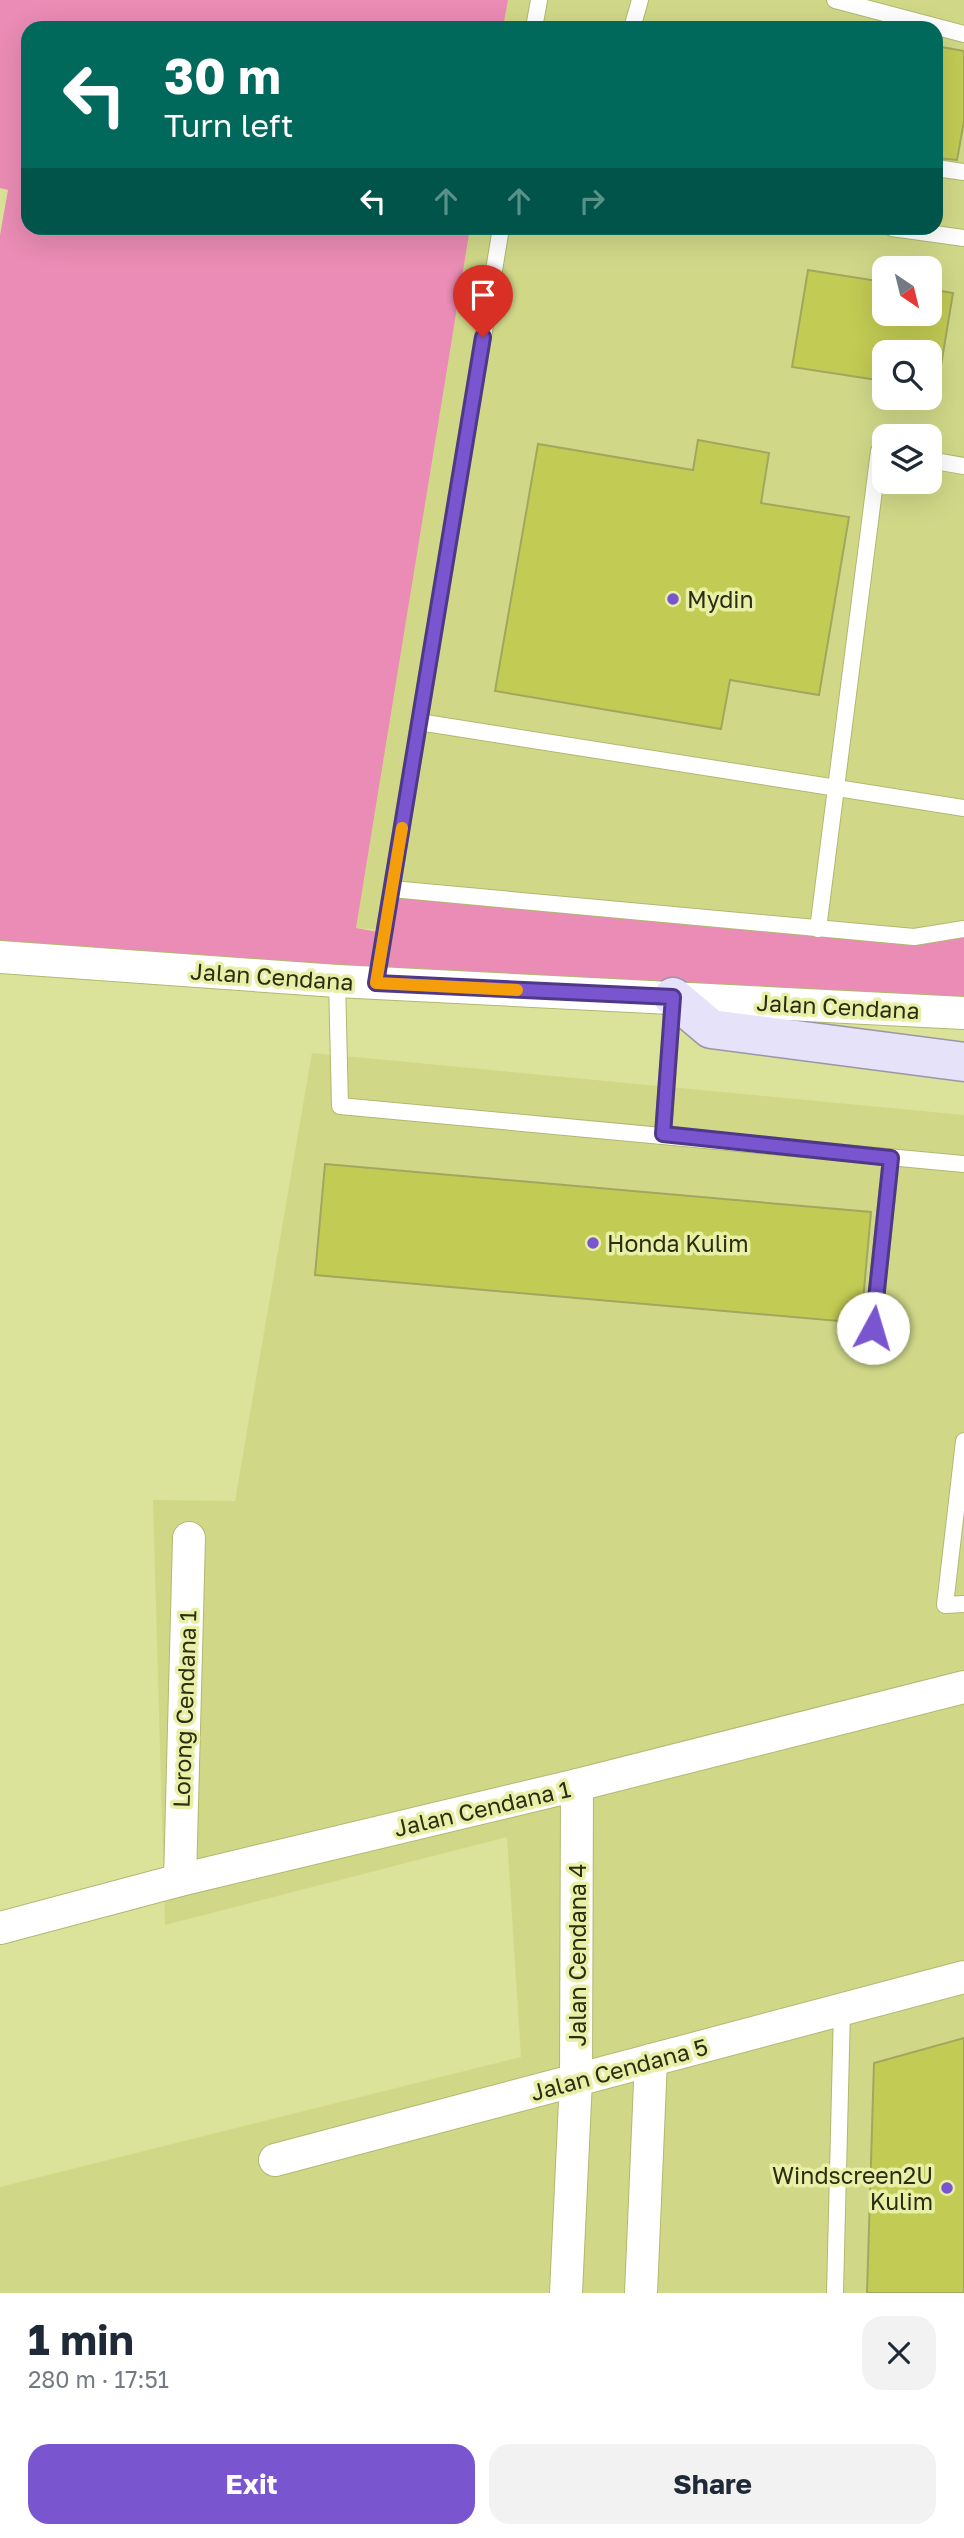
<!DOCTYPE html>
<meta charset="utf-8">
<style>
body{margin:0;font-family:"Golos Text",sans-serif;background:#f2f2f3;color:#1f2937;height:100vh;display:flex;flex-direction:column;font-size:26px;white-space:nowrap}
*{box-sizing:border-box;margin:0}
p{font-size:23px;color:#747a83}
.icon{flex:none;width:38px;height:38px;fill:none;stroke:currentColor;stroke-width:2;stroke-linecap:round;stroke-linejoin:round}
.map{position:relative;height:2293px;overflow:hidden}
.drawer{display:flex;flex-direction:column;background:#fff;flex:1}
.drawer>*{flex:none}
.hud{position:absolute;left:21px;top:21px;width:922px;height:214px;border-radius:21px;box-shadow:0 7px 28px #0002;background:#00695c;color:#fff;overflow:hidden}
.needle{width:46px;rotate:145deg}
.controls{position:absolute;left:872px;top:256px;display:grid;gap:14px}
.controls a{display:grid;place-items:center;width:70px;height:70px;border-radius:14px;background:#fff;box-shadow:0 7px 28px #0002;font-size:35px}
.pin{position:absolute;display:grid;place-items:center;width:60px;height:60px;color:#fff;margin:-72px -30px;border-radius:50% 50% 50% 0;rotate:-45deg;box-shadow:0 0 7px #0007}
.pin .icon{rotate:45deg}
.me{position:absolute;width:77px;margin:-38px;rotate:6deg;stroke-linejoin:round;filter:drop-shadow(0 0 5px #0008)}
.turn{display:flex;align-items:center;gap:24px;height:147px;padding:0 28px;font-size:32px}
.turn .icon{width:91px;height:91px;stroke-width:2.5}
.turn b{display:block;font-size:49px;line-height:60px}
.lanes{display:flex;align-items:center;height:66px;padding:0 28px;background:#0003;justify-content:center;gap:35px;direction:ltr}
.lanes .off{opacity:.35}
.round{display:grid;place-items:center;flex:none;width:74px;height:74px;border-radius:21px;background:#f2f2f3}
.headline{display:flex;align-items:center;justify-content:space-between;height:119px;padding:0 28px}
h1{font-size:42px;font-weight:700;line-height:52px}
.primary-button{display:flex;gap:14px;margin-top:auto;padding:14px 28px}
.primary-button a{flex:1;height:80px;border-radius:21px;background:#7956d0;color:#fff;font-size:28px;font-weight:700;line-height:80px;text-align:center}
.primary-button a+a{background:#f2f2f3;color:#1f2937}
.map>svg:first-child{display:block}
</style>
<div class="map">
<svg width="964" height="2293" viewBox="0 0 964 2293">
<rect width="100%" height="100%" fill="#dbe299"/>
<g fill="#d0d888" fill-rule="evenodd">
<path d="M508,0H964V961L355,928L470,228H936V28H503ZM884,268H929V313H884ZM884,352H929V397H884ZM884,436H929V481H884Z"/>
<path d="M312,1053L964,1115V2293H0V2187L521,2057L507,1837L165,1925L153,1500L235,1501Z"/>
</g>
<path fill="#ea8cb5" d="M0,0H508L503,28H28V228H470L356,928L384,933L392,889L914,937L964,929V1013L0,957V235L8,190L0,188Z"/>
<g fill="#c2cb53" stroke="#a1a760" stroke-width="2">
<path d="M936,46L964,51V121L957,160L936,158Z"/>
<path d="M808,270L884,282V313H929V289L953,293L937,390L929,389V352H884V381L792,367Z"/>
<path d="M698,440L769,453L761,503L849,517L819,695L730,680L721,729L495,691L538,444L693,470Z"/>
<path d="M325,1164L871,1212L861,1323L315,1275Z"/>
<path d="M964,2038V2293H867L874,2063Z"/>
</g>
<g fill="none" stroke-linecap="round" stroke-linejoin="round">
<defs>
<g id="lane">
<path d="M835,0L964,34"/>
<path d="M534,28L539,0"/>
<path d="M632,28L640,0"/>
<path d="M936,168L964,172"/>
<path d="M892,228L964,238"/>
<path d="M929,460L964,466"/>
<path d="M419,722L964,808"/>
<path d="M392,889L914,937L964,929"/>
<path d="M818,929L879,451L884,452"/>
<path d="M337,981L340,1106L964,1164"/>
<path d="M376,983L501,228"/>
<path d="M663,1134L673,1001"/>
<path d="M873,1328L891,1158"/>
<path d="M964,1441L945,1605L964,1604"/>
<path d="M835,2293L842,2010"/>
</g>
<g id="street">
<path d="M0,957L337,981L964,1013"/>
<path d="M180,1880L189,1538"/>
<path d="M0,1928L180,1880L577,1785L964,1687"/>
<path d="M275,2160L964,1977"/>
<path d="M566,2293L576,2080L577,1785"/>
<path d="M641,2293L651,2060"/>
</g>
<path id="primary" d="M673,997L711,1029L964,1062"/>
</defs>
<use href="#lane" stroke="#b1b870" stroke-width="18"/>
<use href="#street" stroke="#b1b870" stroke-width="34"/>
<use href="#primary" stroke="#9a96a6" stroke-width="41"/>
<use href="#lane" stroke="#fff" stroke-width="16"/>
<use href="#street" stroke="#fff" stroke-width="32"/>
<use href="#primary" stroke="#e6e2fa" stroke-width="38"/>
</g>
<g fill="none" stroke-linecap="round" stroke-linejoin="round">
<defs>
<path id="route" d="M483,337L376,983L673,997L663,1134L891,1158L873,1328"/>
</defs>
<use href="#route" stroke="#4f3887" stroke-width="18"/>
<use href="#route" stroke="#7956d0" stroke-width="12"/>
<path stroke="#f59e0b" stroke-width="12" d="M402,828L376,983L517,990"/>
</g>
<g fill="#7956d0" stroke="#e8efa6" stroke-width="2.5">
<circle cx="673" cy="599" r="7"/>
<circle cx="593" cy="1243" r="7"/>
<circle cx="947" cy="2188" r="7"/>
</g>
<g text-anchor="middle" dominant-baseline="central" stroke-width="7" stroke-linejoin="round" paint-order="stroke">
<g font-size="23" fill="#2b2d10" stroke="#e8efa6" text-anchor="start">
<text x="687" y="599">Mydin</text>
<text x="607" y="1243">Honda Kulim</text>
<text x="933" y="2175" text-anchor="end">Windscreen2U<tspan x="933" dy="26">Kulim</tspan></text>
</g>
<g font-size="23" fill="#2b2d10" stroke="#e8efa6">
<text transform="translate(272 976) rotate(4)">Jalan Cendana</text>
<text transform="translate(838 1006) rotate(3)">Jalan Cendana</text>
<text transform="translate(184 1709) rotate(-88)">Lorong Cendana 1</text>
<text transform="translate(482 1808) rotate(-13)">Jalan Cendana 1</text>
<text transform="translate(577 1955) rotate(-90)">Jalan Cendana 4</text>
<text transform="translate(619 2069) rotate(-15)">Jalan Cendana 5</text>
</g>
</g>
</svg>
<div class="controls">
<a><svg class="needle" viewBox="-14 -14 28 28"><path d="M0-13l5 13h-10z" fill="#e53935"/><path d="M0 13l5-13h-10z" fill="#747a83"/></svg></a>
<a><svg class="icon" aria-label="search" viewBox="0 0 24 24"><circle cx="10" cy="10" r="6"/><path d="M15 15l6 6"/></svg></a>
<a><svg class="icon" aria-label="layers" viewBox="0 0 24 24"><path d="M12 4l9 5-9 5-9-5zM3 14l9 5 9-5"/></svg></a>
</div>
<div class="pin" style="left:483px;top:337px;background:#d93025"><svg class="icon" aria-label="arrive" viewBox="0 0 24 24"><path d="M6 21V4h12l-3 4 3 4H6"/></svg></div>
<svg class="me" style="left:873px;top:1328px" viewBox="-20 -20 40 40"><circle r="19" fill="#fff"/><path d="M0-13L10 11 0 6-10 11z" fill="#7956d0"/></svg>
<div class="hud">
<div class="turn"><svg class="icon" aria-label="left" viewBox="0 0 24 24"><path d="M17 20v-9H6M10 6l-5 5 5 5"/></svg><div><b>30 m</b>Turn left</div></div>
<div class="lanes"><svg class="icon" aria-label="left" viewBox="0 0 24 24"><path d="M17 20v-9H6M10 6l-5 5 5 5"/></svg><svg class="icon off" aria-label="ahead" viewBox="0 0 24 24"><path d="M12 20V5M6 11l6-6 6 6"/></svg><svg class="icon off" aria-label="ahead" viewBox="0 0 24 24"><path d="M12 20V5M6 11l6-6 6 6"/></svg><svg class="icon off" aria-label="right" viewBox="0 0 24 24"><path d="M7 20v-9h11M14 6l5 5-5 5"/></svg></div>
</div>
</div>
<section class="drawer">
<div class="headline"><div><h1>1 min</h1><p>280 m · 17:51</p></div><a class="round"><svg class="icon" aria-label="close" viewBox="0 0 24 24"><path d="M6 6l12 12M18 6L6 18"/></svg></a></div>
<div class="primary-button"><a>Exit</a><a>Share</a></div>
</section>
